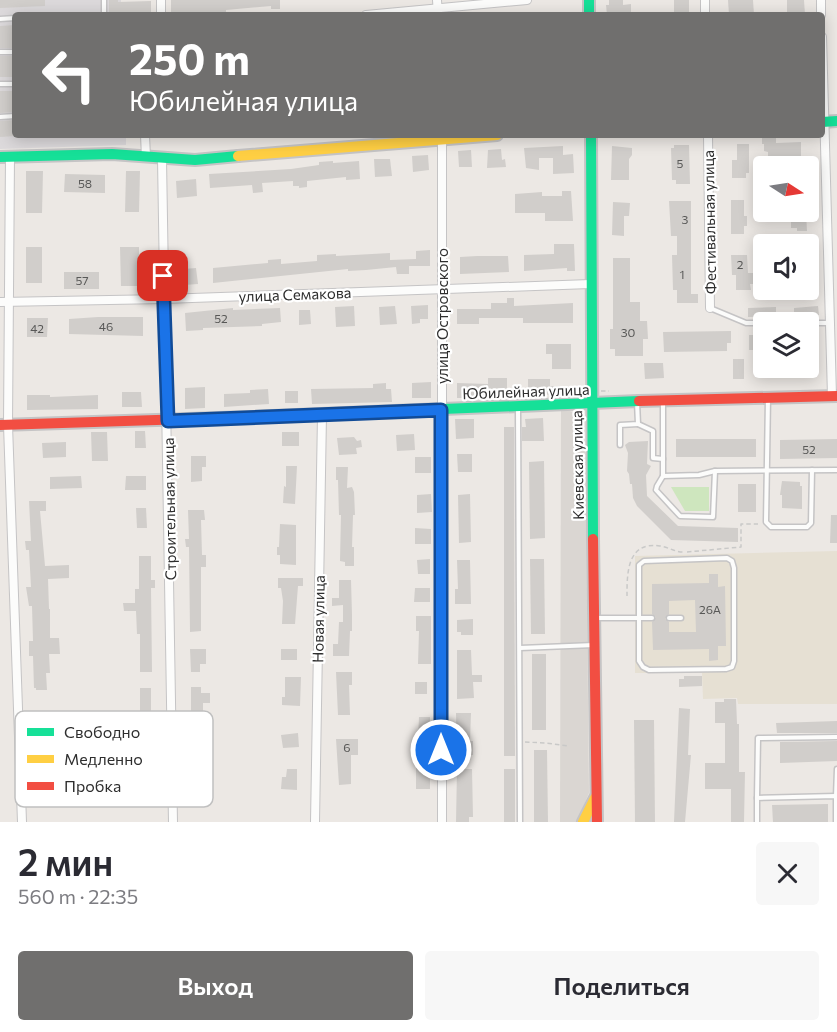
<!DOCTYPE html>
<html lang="ru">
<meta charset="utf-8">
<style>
body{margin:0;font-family:Commissioner,sans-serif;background:#f7f7f7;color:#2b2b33;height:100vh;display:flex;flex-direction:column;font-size:22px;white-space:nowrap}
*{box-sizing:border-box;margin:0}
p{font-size:20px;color:#7c7c81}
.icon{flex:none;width:33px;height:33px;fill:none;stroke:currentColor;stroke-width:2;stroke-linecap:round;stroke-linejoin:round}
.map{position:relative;height:822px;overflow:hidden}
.details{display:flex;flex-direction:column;background:#fff;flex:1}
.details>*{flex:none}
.guide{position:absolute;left:12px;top:12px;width:813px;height:126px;border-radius:6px;box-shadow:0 3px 15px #0003;background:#706f6e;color:#fff;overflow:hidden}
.needle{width:39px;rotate:102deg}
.fabs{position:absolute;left:753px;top:156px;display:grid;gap:12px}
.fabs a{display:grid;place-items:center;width:66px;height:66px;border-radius:6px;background:#fff;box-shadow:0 3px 15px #0003;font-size:30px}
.pin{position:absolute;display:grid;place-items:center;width:51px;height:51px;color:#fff;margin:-26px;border-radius:12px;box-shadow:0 3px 9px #0006}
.me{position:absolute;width:66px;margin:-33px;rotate:0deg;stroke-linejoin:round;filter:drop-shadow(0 0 4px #0008)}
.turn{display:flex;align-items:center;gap:21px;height:126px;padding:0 18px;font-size:27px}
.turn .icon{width:78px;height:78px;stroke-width:2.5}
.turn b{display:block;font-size:42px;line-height:51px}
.round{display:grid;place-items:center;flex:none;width:63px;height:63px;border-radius:6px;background:#f7f7f7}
.headline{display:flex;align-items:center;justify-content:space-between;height:102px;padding:0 18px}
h1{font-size:36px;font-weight:600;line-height:45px}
.button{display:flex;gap:12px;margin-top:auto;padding:12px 18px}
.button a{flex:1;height:69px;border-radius:6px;background:#706f6e;color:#fff;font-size:24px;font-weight:600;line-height:69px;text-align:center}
.button a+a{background:#f7f7f7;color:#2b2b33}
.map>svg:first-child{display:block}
</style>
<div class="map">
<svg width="837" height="822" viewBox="0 0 837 822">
<rect width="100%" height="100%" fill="#ece8e4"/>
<path fill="#dcd9db" d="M0,0H121V15H15V135H126V145L0,149Z"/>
<path fill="#e6e0d3" d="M837,551V704H738L737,698L703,699L702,673H635V556Z"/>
<path fill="#cee6be" d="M671,487H709V511H685Z"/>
<path fill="#dad6d2" d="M561,411H570L580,415L585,422L589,793L577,822H560Z"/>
<g fill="#d1cecb" fill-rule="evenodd">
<path d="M0,0H45V6L0,8Z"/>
<path d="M109,0H118V2L151,1V15H109Z"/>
<path d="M171,0H280V9H271V6L226,10V13L171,15Z"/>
<path d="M609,0H623V5L631,4V15H607L606,5H609Z"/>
<rect x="674" y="0" width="15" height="15"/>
<path d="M728,0H753L754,15H729Z"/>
<path d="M787,0H804L805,15H787Z"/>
<path d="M15,25V48H0V26Z"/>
<rect x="0" y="56" width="15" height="21"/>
<path d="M0,91H15V112L0,113Z"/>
<path d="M15,120V136L0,137V121Z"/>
<path d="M762,135H776V143L801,142V158H807V166H792V159L768,160V152L764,151V144H762Z"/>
<path d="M737,144H749V173H746V178H732V160H737Z"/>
<path d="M674,145H689L690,184H676V180H672L671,148H674Z"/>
<path d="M563,146V155L573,154L574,173L553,174V158H539V170L526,168L524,148Z"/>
<path d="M612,146L632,148V155L629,159V180H611Z"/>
<path d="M501,149L502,160L505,159L506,167L487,168L488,150Z"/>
<path d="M471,150L472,167H459L458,151Z"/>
<path d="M428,155L429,170L413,172L412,156Z"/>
<path d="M374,159H390L392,176L375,177Z"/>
<path d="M333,161V163L359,161L360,179L346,180V177L307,181V187L299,188V186H293V181L262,183L263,192L253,193L252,185L210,188L209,174L291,169L319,165V162Z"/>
<path d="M26,171H43L42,213H26Z"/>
<path d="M126,171H140L139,212H125Z"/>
<path d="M65,174L105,175V193L64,192Z"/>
<path d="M196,179L197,196L177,198L176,181Z"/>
<path d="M562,191H571L573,221H545V213H515V194L542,192V196H562Z"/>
<path d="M731,200H744V216H747V226H744V234H731Z"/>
<path d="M669,201H691V294H698V303H677V290H673L672,255H677V236H671Z"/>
<path d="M613,202L630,203L629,216H624V236L612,235Z"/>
<path d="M788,212H806L807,231H797V228H791V221H788Z"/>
<path d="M554,244H574L575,271H567V268L524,271V255L554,254Z"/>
<rect x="26" y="247" width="16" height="36"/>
<path d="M120,247H139V286H121Z"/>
<path d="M430,250V266H409V274H397L396,267L366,270L348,271V269L213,283V268L268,263V260L281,259V264L317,261V255L336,254V256L390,253V260L416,259V251Z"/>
<path d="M731,255H747L748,273H753V284H750L751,290H736V275H732Z"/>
<path d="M477,256H508L509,272L460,274V257Z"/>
<path d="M613,258H630V302H640V321H647L648,339H643V356H615V349H610V329H613Z"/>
<path d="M196,268L198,284L184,285L183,269Z"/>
<rect x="64" y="272" width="35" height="17"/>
<path d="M507,298H514V306L573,303V323H523V318H479V324H457V309H491V303H507Z"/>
<path d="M428,305V319H420V323L412,324L411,306Z"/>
<path d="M354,306L355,326L336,327L335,307Z"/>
<path d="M395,306L397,324L380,325L379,307Z"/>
<path d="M818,306L819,315L794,316V308Z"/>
<path d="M776,307V316L748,317V308Z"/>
<path d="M233,308V310L280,308L281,322L262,324V326L203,328V330L186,331L185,313Z"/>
<path d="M299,310H310L311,324L299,325Z"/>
<path d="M98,317H143V336L69,334V319Z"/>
<path d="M27,318H48L47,337H27Z"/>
<path d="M764,330V350H749V335H753V331Z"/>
<path d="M731,331V343H727V351L664,352L663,332Z"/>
<path d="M546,344H571V369H552V354H546Z"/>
<rect x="733" y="359" width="11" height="20"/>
<path d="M644,363H663L664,378L645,379Z"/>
<path d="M488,378H507V395H475V398H457V383L488,384Z"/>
<path d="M528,379H550V386H560V395L528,394Z"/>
<path d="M431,382V398H412V383Z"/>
<path d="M386,383V389H391L392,402L312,404L311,389L373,388V384Z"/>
<path d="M205,387V408L185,409V388Z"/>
<path d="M268,389L269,404L224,407V394L250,393V390Z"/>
<rect x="285" y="391" width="13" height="12"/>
<path d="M122,392H141L142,407H122Z"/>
<path d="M27,395H50V397L98,395V409L27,410Z"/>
<path d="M543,418L544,441H522V427H526L525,419Z"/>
<path d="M455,419H474V438L456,439Z"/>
<path d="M504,427H514L515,756H504Z"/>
<path d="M135,431H145L146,448H135Z"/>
<path d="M91,432H107L108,461H92Z"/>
<rect x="282" y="432" width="17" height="14"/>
<path d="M414,434L415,450L397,451L396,435Z"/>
<path d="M354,437L357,441L361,440L362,447L356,448L357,454L339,455L337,438Z"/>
<rect x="676" y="439" width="80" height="18"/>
<path d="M837,439V458L780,459V440Z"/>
<path d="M648,441L647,464L651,466L646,475L647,496L678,526L738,528V542L671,540L637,506L633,498L632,484H630L629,474L627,471L628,453L625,445L629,442Z"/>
<path d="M66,442V457L43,458L42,443Z"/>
<path d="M457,454H472V472H458Z"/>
<path d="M191,456H206V467H202V481L191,482Z"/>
<rect x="415" y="457" width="16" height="16"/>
<path d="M544,461L545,538L530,539L529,462Z"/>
<path d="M286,466H297L295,504L283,503L284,486L286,487Z"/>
<path d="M336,467H348L347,488L352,487L354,492L355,515H353L352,547H354V566H345V562L340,561L341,515H339L338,480H336Z"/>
<path d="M81,476L82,488L50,489V477Z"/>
<path d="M126,476H146V490H125Z"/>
<path d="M782,481L800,482V486H802V509L782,508V495H780Z"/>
<rect x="738" y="484" width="18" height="28"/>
<path d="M431,494L432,512L417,513V495Z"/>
<path d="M470,494L471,542L459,543L458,495Z"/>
<path d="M29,501H46V511H40L45,566L69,565V578L48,579L49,609H50V638H59L60,654H49L50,673H46L47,690H36V688H34L33,656H29V641H33L32,606H29L26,587H31L29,550H26L25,541H31Z"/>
<path d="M136,508H146L147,528H137Z"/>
<path d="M188,510H204L205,520H201L202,555H206V567H201V631L190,632L189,547H186L185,539H189Z"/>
<path d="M831,515H837V543H830Z"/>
<path d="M280,524L296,525V565L280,564V555H277V547H279Z"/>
<path d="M415,528L431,529V544H415Z"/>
<path d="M139,556H151V580H155V588H151L152,672H140V634H137L136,611H124L123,603H135V589H139Z"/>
<path d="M430,559V574H418L417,560Z"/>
<path d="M530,559H544L545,634H531Z"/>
<path d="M457,560H470L471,604H455V589H458Z"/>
<path d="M709,574H718V587L725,586L726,646H718V660L709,661V649L653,650L652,622L656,617L652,614V584L709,583ZM695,600L696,632H669V622L665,619L669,614V601Z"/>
<path d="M278,578H303V586H298L295,624H282L283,601L281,588H278Z"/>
<path d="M339,580H351L352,615V631H350L349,656H333V644H338L339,622H343V605L332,606V598H339Z"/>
<path d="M415,588H430V602H414Z"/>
<path d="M416,616H431V664H418L419,631H416Z"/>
<path d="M473,619V635H461V632H457V620Z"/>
<path d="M190,649H206V664H200V672H191Z"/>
<rect x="281" y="649" width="16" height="11"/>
<path d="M457,650H471L472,675H482V682H473L474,698L457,699Z"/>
<rect x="532" y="654" width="14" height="76"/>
<path d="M336,672H352V685H349L350,715H338Z"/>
<path d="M684,676H702V686L679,687V679H684Z"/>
<path d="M285,677H301L300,706L282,705V697H285Z"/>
<rect x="415" y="682" width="12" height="12"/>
<path d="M191,687H201V693H210V703H203V711H191Z"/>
<path d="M140,688H151V717H148V731H151L152,806L142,807L140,724L104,723V715H140Z"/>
<path d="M724,699H736L737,724H739V772H745L744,822H731V789H705V763H725V723H715V702H724Z"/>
<path d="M679,708L690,709L688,755H691L685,822H674Z"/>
<path d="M456,713H471L470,741H473V755H457Z"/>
<path d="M419,717H430V789H416V738H418Z"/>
<path d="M634,720H654L655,822H635Z"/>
<path d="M837,721V733H777L776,723Z"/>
<path d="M298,733L299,747L283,748L281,735Z"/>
<path d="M336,739H358V755H351V784L339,785Z"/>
<path d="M837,741V761L780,763V742Z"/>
<path d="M534,750H547L548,822H534Z"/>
<path d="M287,769H297V790L281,789L282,777H286Z"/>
<path d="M457,769H472L473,817H469V822H456Z"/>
<rect x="504" y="769" width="11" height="53"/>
<path d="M828,804V822H773L772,805Z"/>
</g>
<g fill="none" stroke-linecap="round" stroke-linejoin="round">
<defs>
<g id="lane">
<path d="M104,0V15"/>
<path d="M0,19L15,18"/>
<path d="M0,52H15"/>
<path d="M0,84H15"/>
<path d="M0,117L15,116"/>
<path d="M710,308L746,323H764"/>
<path d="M808,323H829"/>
<path d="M768,398L766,522L771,527H807L811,523L812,470"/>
<path d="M663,401V476L699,475L715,471L837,470"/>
<path d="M518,409L520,822"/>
<path d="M638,424L653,431V458L663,459"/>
<path d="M620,445V425L638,424L637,402"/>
<path d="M663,476L657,486L656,490L680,516L713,517L715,471"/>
<path d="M727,558L732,561L734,568V661L732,667L726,669L649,670L643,667L639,661V565L644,561Z"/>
<path d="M594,618H652"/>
<path d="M669,618H681"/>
<path d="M520,648L594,645"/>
<path d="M836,796L837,769"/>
<path d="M757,798L758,738L837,737"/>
<path d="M757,822V798L836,796V822"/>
</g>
<g id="street">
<path d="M161,0V15"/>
<path d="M437,0L438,15"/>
<path d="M705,0V15"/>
<path d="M821,0V15"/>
<path d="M366,15L527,0"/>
<path d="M822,37L832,396"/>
<path d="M145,135L146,157"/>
<path d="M708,135L710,308"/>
<path d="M10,157L8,425L22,822"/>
<path d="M162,159L173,822"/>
<path d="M0,302L164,299L590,284"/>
<path d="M315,822L322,415"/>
<path d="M442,822V136"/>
</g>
<g id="fast">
<path d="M589,0V15"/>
<path d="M822,122L837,121"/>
<path d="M591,135L593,539"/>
<path d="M0,157L112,154L195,160L238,156"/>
<path d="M250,417L639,401"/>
</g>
<g id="slow">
<path d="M238,156L497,135"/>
<path d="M583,822L595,798"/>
</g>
<g id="jam">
<path d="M639,401L837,396"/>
<path d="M0,425L250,417"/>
<path d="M593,539L597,822"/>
</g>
</defs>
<use href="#lane" stroke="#c5c4c5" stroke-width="7"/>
<use href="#street" stroke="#c5c4c5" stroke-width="10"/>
<use href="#fast" stroke="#c5c4c5" stroke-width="14"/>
<use href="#slow" stroke="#c5c4c5" stroke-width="14"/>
<use href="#jam" stroke="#c5c4c5" stroke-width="14"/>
<g stroke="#c9c9c8" stroke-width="1.5" stroke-dasharray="4.5 3" stroke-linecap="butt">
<path d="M601,391H609"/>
<path d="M574,394V391H581"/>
<path d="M687,552L741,547V524H758"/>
<path d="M627,596C627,573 627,541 660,546C668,547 675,552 683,552"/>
<path d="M525,742L545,743L569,746"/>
</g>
<use href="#lane" stroke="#fcfcfb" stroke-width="4"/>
<use href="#street" stroke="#fcfcfb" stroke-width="8"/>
<use href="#fast" stroke="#16e098" stroke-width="10"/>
<use href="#slow" stroke="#ffcf43" stroke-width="10"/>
<use href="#jam" stroke="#f24e42" stroke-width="10"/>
</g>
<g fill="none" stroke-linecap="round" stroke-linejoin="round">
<defs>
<path id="route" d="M163,276L168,421L441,410V750"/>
</defs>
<use href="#route" stroke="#114b97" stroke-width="15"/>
<use href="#route" stroke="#1a73e8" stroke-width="10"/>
</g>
<g text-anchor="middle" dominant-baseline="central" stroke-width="4.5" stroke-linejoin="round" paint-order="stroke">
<g font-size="12" fill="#585857">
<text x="680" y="163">5</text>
<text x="85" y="183">58</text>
<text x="685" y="219">3</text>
<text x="740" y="264">2</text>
<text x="682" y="274">1</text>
<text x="82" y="280">57</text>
<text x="221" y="318">52</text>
<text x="106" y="326">46</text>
<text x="37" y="328">42</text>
<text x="628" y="332">30</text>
<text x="809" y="449">52</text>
<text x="710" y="609">26А</text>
<text x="347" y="747">6</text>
</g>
<g font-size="15" fill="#2e2e2e" stroke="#fff">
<text transform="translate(709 222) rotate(-91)">Фестивальная улица</text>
<text transform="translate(295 294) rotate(-2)">улица Семакова</text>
<text transform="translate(442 316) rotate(-90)">улица Островского</text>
<text transform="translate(526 391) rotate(-2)">Юбилейная улица</text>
<text transform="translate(577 465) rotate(-91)">Киевская улица</text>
<text transform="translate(169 509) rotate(-91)">Строительная улица</text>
<text transform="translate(318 619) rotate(-89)">Новая улица</text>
</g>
</g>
<rect x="15" y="711" width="198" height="96" rx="9" fill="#fff" stroke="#c0c0c0" stroke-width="1.5"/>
<rect x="27" y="728" width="27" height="8" fill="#16e098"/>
<rect x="27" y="755" width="27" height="8" fill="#ffcf43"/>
<rect x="27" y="782" width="27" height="8" fill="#f24e42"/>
<g font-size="16" fill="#2e2e2e">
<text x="64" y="738">Свободно</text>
<text x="64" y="765">Медленно</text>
<text x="64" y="792">Пробка</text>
</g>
</svg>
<div class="fabs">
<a><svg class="needle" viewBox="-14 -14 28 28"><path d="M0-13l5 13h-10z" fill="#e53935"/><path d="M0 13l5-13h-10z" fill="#7c7c81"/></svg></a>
<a><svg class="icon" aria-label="sound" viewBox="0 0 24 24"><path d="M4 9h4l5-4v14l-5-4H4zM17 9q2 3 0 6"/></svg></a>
<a><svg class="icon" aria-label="layers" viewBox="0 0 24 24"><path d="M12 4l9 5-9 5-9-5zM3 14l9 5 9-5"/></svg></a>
</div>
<div class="pin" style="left:163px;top:276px;background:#d93025"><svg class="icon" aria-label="arrive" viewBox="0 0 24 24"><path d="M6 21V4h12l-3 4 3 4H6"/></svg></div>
<svg class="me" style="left:441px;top:750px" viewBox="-20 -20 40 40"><circle r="17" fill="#1a73e8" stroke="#fff" stroke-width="3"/><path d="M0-11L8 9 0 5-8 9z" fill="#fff"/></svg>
<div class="guide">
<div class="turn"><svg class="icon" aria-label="left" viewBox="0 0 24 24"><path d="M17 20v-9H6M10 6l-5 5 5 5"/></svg><div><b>250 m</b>Юбилейная улица</div></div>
</div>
</div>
<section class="details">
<div class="headline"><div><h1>2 мин</h1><p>560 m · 22:35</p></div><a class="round"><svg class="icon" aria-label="close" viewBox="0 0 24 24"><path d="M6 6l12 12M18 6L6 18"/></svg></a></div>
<div class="button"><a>Выход</a><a>Поделиться</a></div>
</section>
